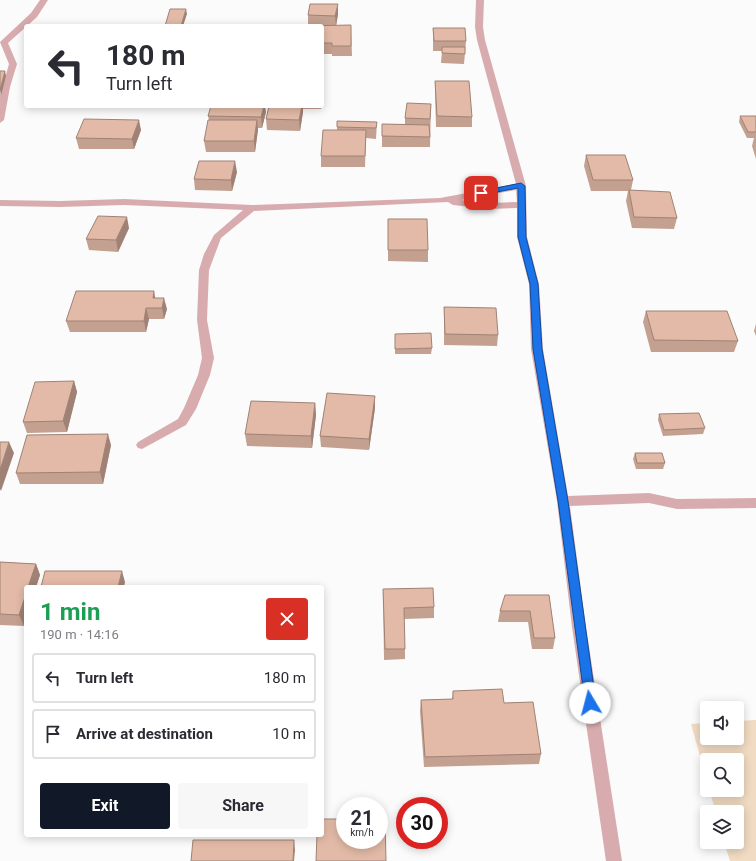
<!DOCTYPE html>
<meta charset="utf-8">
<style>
body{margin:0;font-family:Roboto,sans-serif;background:#f7f7f7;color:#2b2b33;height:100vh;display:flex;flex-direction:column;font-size:15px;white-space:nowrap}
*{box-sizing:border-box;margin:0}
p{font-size:13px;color:#7c7c81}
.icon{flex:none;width:22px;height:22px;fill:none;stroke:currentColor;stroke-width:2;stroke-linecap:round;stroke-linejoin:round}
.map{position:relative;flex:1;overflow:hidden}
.drawer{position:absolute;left:24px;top:585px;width:300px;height:252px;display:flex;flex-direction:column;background:#fff;border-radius:4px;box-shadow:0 2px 10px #0003}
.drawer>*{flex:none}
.hud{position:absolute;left:24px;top:24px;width:300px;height:84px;border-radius:4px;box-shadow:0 2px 10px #0003;background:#fff;color:#2b2b33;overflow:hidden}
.buttons{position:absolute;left:700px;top:701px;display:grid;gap:8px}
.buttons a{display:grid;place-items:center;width:44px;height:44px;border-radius:4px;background:#fff;box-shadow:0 2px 10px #0003;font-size:20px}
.speed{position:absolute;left:336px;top:797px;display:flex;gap:8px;font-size:20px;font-weight:700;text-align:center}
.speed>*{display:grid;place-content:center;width:52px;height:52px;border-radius:50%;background:#fff;box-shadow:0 2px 10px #0003;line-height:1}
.speed small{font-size:10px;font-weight:400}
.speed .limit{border:6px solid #d22;background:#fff;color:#111}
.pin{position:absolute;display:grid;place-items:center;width:34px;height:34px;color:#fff;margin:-17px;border-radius:8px;box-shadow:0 2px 6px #0006}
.me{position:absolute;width:44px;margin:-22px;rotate:352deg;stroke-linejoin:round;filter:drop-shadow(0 0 3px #0008)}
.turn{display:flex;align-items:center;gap:14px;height:84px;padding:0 16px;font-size:18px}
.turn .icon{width:52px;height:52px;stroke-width:2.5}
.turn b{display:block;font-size:28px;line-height:34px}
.round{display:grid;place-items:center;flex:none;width:42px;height:42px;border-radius:4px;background:#f7f7f7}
.headline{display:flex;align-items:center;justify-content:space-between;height:68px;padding:0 16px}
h1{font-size:24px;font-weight:700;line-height:30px;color:#1e9e55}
.button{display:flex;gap:8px;margin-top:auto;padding:8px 16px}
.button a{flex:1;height:46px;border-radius:4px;background:#111827;color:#fff;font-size:16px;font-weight:700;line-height:46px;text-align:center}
.button a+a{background:#f7f7f7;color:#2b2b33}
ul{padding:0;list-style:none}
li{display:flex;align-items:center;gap:12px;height:50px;margin:0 8px 6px;padding:0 8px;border:2px solid #e1e1e2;border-radius:4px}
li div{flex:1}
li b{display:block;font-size:15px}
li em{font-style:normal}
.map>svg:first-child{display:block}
</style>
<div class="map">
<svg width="756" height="861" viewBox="0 0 756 861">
<rect width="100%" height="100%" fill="#fbfbfb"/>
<path fill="#f1dbc3" d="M756,720V861H730L724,842H737V812H716L709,790H737V760H707V781L691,724L707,723V738H737V721Z"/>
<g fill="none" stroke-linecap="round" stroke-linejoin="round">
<g fill="#d8acaf" fill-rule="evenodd">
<path d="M40,0H48L37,17L8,43L17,64L10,87L4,120L0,123V96L9,64L0,42L31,13Z"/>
<path d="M476,0H484L483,27L485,40L526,186L527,237L539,284L543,349L568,496L649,493L677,499L756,498V508L677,509L649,503L570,506L586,627L622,861H606L572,627L557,501L531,349L529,284L517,237V208L490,209L453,205L448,202L254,211L221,238L209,270L207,320L214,358L210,375L196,409L186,425L142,449L138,448L136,445L138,442L178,419L184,408L198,375L202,358L197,320L199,270L204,254L214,235L243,210L124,205L60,207L0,206V200L60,201L124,199L252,205L440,198L516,184L477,40L475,27ZM516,190L517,202L490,203L461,200Z"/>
</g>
</g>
<g fill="#c3a090">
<path d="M338,14L336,26L351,25L352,56H332V54H322V26H332L308,25V15Z"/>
<path d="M433,28L466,41L464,64L441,63L442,51H433Z"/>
<path d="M435,81L472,117V127H436L435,91Z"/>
<path d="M431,104L430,147H382V124H405V118Z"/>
<path d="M269,106H322L321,109H303V112L300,131L267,130L266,119Z"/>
<path d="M266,112L262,128H258L255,152H206L204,141L209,120L208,116Z"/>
<path d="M740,116L756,117V159L752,146L754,138H747L739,122Z"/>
<path d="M377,122L376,139L366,138L365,167H321V156L337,130V127Z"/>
<path d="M141,130L134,149H79L76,138Z"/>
<path d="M586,155L633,180L631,190L677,218L674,229L632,228L626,201L628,191H591L584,166Z"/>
<path d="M237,172L232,191L195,190L194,179Z"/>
<path d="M388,219L428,250V262L388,261Z"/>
<path d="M129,228L118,252L89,250L86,239Z"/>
<path d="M156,298L167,309L164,319H149L146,332H70L66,321Z"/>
<path d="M444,307L498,335L497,346L444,345Z"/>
<path d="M646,311L738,341L734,352H651L643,322Z"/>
<path d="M756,324V336L754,331Z"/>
<path d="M395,334L432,348L431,354H395Z"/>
<path d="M74,381L77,392L67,432L27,433L23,422Z"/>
<path d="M375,396V408L369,450L321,447L320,436Z"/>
<path d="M315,403L316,415L312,448L247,446L245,434Z"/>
<path d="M659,414L705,428L703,434L663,436L658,420Z"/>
<path d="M111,445L103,484H20L16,473Z"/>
<path d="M635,453L665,463L663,469H636L633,459Z"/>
<path d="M0,562L36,564L40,575L36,587H26V619L24,626L0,625Z"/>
<path d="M383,589L434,607V618L404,619L405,649V659L384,660Z"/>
<path d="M549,595L555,638L553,649H532L528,622H498L500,611Z"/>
<path d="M453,691L504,703L541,754L539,764L424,767L420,711L421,700L452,699Z"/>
</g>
<g fill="#9f8275">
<path d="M338,4V14L336,26L335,16Z"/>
<path d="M186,9L187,14L183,26H181Z"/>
<path d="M5,71L6,76L1,96L0,90Z"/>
<path d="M323,78L324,88L322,103V88Z"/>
<path d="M264,106H265L266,112L262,128L261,117Z"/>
<path d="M302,106H303V112L300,131L299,120Z"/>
<path d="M139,120L141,130L134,149L132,139Z"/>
<path d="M257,120L258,130L255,152L254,141Z"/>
<path d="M235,161L237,172L232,191L231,180Z"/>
<path d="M127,217L129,228L118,252L116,240Z"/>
<path d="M154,291L156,302L153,298Z"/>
<path d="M164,298L167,309L164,319L162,308Z"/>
<path d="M146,308L149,319L146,332L144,321Z"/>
<path d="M74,381L77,392L67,432L63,421Z"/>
<path d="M375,396V408L369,450V439Z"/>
<path d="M315,403L316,415L312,448L311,436Z"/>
<path d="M108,434L111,445L103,484L100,472Z"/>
<path d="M9,442L14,453L1,491L0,489V470Z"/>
<path d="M36,564L40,575L36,587H28Z"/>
<path d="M122,571L125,582L124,587H118Z"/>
<path d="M26,594V619L24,626L19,615Z"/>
<path d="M294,840L295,850L294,861H293Z"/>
</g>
<g fill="#e3baa7" stroke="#9f8275">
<path d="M310,4H338L335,16L308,15Z"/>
<path d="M170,9H186L181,26H165Z"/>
<path d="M351,25V46H332V43H322V26H303Z"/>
<path d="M433,28H465L466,41H434Z"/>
<path d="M442,47H465V54L442,53Z"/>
<path d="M0,71H5L0,90Z"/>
<path d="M322,78H323L322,88Z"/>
<path d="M435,81H469L472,117L437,116Z"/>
<path d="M407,103L431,104L430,119L405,118Z"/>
<path d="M211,106H264L261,117L208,116Z"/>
<path d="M269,106H302L299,120L266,119Z"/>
<path d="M740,116H756V132H748Z"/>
<path d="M84,119L139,120L132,139L76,138Z"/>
<path d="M208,120H257L254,141H204Z"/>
<path d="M337,121L377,122L376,128L337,127Z"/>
<path d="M382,124L429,125L430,137L382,136Z"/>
<path d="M323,130H366L365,156H321Z"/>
<path d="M586,155H625L633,180H593Z"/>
<path d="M199,161H235L231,180L194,179Z"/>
<path d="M629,190L670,192L677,218L634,217Z"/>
<path d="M98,216L127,217L116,240L86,239Z"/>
<path d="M388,219H427L428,250H388Z"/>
<path d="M76,291H154L153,298H164L162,308H146L144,321H66Z"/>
<path d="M444,307L496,308L498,335L445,334Z"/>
<path d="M646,311H727L738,341L654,340Z"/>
<path d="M431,333L432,348L395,349V334Z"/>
<path d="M74,381L63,421L23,422L35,382Z"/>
<path d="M327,393L375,396L369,439L320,436Z"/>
<path d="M251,401L315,403L311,436L245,434Z"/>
<path d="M699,413L705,428L664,430L659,414Z"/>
<path d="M108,434L100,472L16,473L27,435Z"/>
<path d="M0,442H9L0,470Z"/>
<path d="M635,453H662L665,463H637Z"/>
<path d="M0,562L36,564L28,587H26V594L19,615L0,614Z"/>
<path d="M45,571H122L118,587H41Z"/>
<path d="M433,588L434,607L404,608L405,649H385L383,589Z"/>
<path d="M505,595H549L555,638H534L530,611H500Z"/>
<path d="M502,689L504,703L533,702L541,754L425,757L421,700L453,699V691Z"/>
<path d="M322,819H345V840H379V819H385L386,861H316L317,835H322Z"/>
<path d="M193,840H294L293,861H191Z"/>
</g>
<path fill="#1a73e8" stroke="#114b97" d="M521,183L525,186L526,237L538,284L542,349L568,501L596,703L594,706L590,708L586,706L585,703L558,501L533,349L530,284L518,237V188L481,195L477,193L481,191Z"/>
</svg>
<div class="buttons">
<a><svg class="icon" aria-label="sound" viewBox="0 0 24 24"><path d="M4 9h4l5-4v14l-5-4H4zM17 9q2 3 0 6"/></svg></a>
<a><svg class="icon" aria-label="search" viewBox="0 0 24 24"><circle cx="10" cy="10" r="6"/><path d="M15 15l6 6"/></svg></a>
<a><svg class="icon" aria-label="layers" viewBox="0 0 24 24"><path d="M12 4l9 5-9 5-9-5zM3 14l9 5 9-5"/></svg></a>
</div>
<div class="speed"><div>21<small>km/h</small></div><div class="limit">30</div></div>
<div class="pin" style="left:481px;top:193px;background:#d93025"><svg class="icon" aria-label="arrive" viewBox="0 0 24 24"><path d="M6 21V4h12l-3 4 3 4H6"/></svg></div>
<svg class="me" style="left:590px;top:703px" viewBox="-20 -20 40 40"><circle r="19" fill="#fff"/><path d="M0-13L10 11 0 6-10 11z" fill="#1a73e8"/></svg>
<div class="hud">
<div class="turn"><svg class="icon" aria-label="left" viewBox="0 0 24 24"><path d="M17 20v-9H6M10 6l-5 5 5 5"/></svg><div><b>180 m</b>Turn left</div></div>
</div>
<section class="drawer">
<div class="headline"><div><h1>1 min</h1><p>190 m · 14:16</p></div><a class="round" style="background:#d93025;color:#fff"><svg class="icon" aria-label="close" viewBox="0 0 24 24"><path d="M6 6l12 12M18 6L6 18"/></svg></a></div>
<ul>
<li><svg class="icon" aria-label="left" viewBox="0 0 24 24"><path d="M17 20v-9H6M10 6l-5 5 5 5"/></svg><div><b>Turn left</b></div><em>180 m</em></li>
<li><svg class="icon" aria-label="arrive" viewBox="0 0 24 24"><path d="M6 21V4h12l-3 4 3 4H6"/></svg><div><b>Arrive at destination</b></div><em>10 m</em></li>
</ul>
<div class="button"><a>Exit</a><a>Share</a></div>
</section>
</div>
